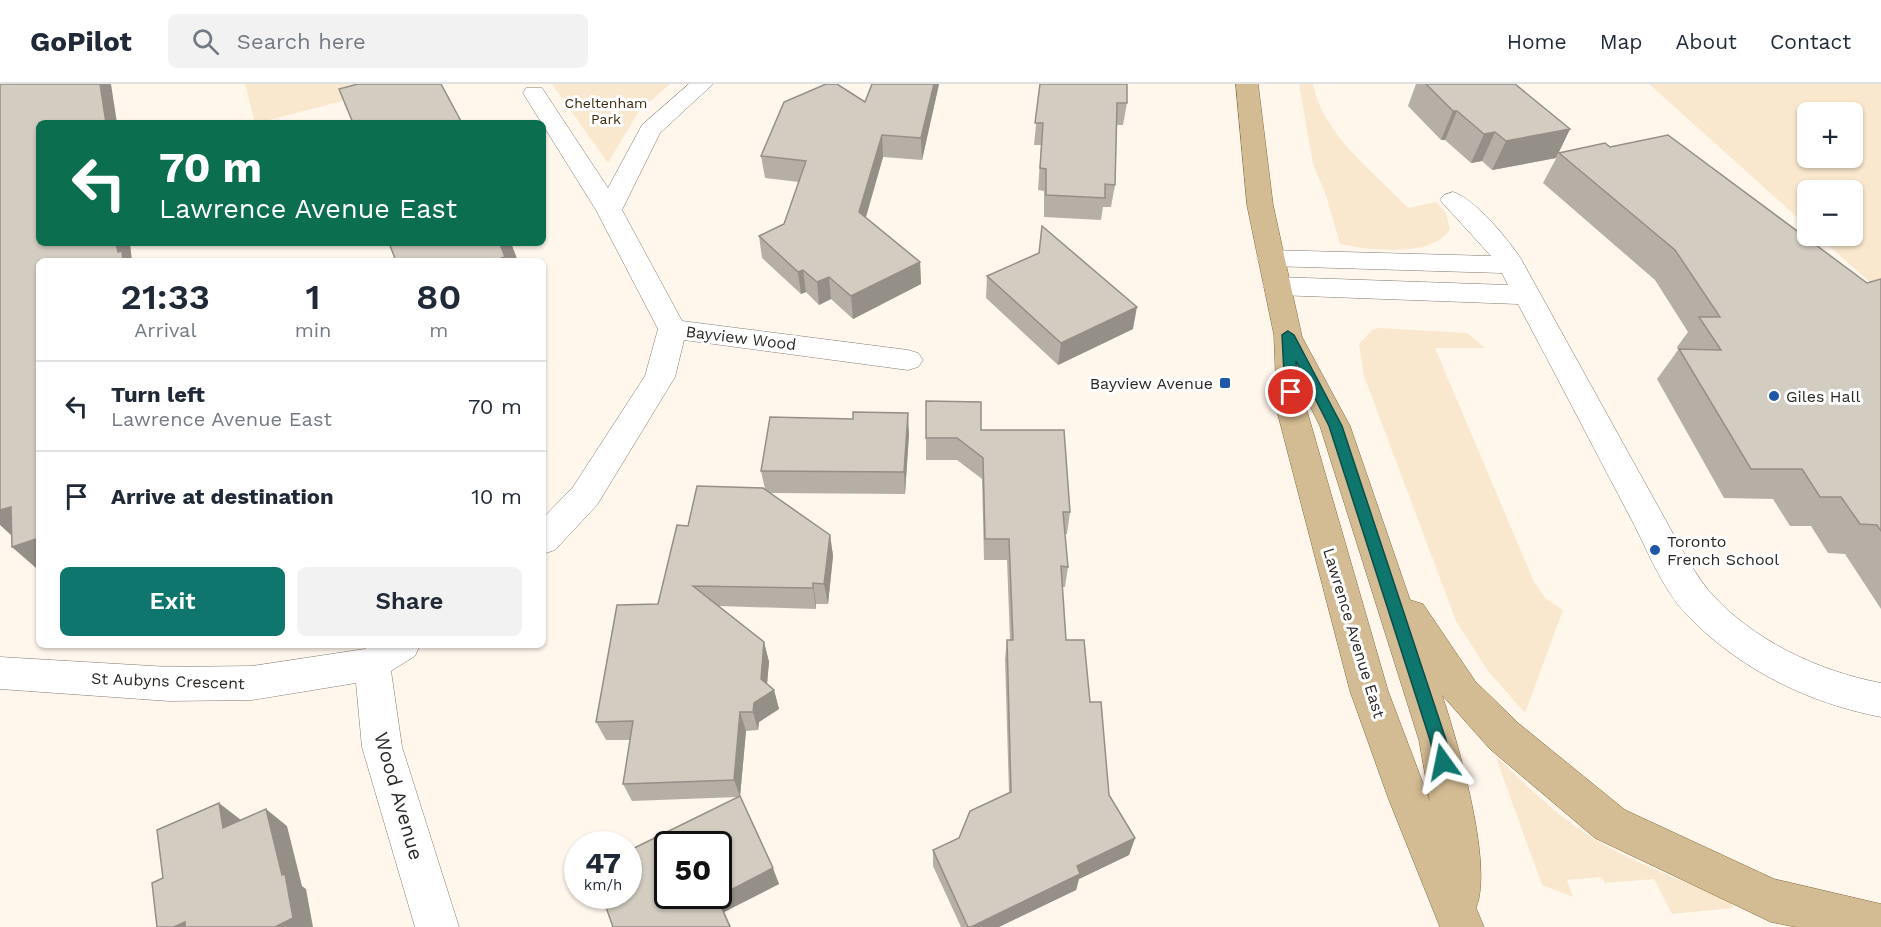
<!DOCTYPE html>
<meta charset="utf-8">
<style>
body{margin:0;font-family:"Work Sans",sans-serif;background:#f2f2f3;color:#1f2937;height:100vh;display:flex;flex-direction:column;font-size:22px;white-space:nowrap}
*{box-sizing:border-box;margin:0}
p{font-size:20px;color:#747a83}
.icon{flex:none;width:33px;height:33px;fill:none;stroke:currentColor;stroke-width:2;stroke-linecap:round;stroke-linejoin:round}
.map{position:relative;flex:1;overflow:hidden}
.side{position:absolute;left:36px;top:174px;width:510px;height:390px;display:flex;flex-direction:column;background:#fff;border-radius:9px;box-shadow:0 2px 4px #0004}
.side>*{flex:none}
.hud{position:absolute;left:36px;top:36px;width:510px;height:126px;border-radius:9px;box-shadow:0 2px 4px #0004;background:#0b6e4f;color:#fff;overflow:hidden}
.tools{position:absolute;left:1797px;top:18px;display:grid;gap:12px}
.tools a{display:grid;place-items:center;width:66px;height:66px;border-radius:9px;background:#fff;box-shadow:0 2px 4px #0004;font-size:30px}
.speed{position:absolute;left:564px;top:747px;display:flex;gap:12px;font-size:30px;font-weight:700;text-align:center}
.speed>*{display:grid;place-content:center;width:78px;height:78px;border-radius:50%;background:#fff;box-shadow:0 2px 4px #0004;line-height:1}
.speed small{font-size:15px;font-weight:400}
.speed .limit{border:3px solid #111;border-radius:9px;background:#fff;color:#111}
.pin{position:absolute;display:grid;place-items:center;width:51px;height:51px;color:#fff;margin:-26px;border:3px solid #fff;border-radius:50%;box-shadow:0 2px 6px #0007}
.me{position:absolute;width:66px;margin:-33px;rotate:348deg;stroke-linejoin:round;filter:drop-shadow(0 0 4px #0008)}
.turn{display:flex;align-items:center;gap:21px;height:126px;padding:0 24px;font-size:27px}
.turn .icon{width:78px;height:78px;stroke-width:2.5}
.turn b{display:block;font-size:42px;line-height:51px}
.eta{display:flex;justify-content:space-evenly;align-items:center;height:102px;text-align:center}
.eta b{font-size:36px;font-weight:600;line-height:42px}
.button{display:flex;gap:12px;margin-top:auto;padding:12px 24px}
.button a{flex:1;height:69px;border-radius:9px;background:#0f766e;color:#fff;font-size:24px;font-weight:600;line-height:69px;text-align:center}
.button a+a{background:#f2f2f3;color:#1f2937}
ul{padding:0;list-style:none}
li{display:flex;align-items:center;gap:18px;height:90px;padding:0 24px;border-top:2px solid #e0e1e3}
li div{flex:1}
li b{display:block;font-size:22px}
li em{font-style:normal}
header{display:flex;align-items:center;gap:36px;box-sizing:border-box;height:84px;padding:0 30px;background:#fff;border-bottom:2px solid #e0e1e3}
header strong{font-size:28px}
nav{display:flex;gap:33px;margin-inline-start:auto;font-size:21px}
.search{width:420px;height:54px;background:#f2f2f3;display:flex;align-items:center;gap:15px;box-sizing:border-box;padding:0 21px;border-radius:9px;color:#747a83;font-size:22px}
.map>svg:first-child{display:block}
</style>
<header>
<strong>GoPilot</strong>
<div class="search"><svg class="icon" aria-label="search" viewBox="0 0 24 24"><circle cx="10" cy="10" r="6"/><path d="M15 15l6 6"/></svg>Search here</div>
<nav><a>Home</a><a>Map</a><a>About</a><a>Contact</a></nav>
</header>
<div class="map">
<svg width="1881" height="843" viewBox="0 0 1881 843">
<rect width="100%" height="100%" fill="#fff7ec"/>
<g fill="#f9e8cd" fill-rule="evenodd">
<path d="M245,0H409L257,39H255Z"/>
<path d="M552,0H670L639,27L608,79Z"/>
<path d="M1299,0H1313C1323,51 1374,88 1408,124L1436,118L1446,129L1450,145C1433,174 1369,166 1340,160L1326,111L1313,80Z"/>
<path d="M1649,0H1881V208L1818,152H1852V106H1808L1807,142ZM1808,28H1852V74H1808Z"/>
<path d="M1378,244L1467,249L1485,264H1435L1534,498L1546,515L1563,526L1525,629L1488,587L1456,537L1364,292L1359,260L1372,246Z"/>
<path d="M1495,671C1525,701 1558,732 1594,755C1637,780 1683,797 1730,816L1733,824L1672,830L1654,795L1605,799L1601,793L1567,796L1573,813L1542,801Z"/>
</g>
<g fill="none" stroke-linecap="round" stroke-linejoin="round">
<defs>
<g id="minor">
<path d="M689,0H713L660,49L622,126L682,237L908,266L918,269L923,276L918,283L908,286L684,256L675,293L597,421L555,466L543,470V434L573,403L645,292L658,245L596,126L523,9L526,4H542L608,104L642,41Z"/>
<path d="M1453,108C1474,114 1509,156 1521,175L1681,464C1690,479 1698,494 1709,507C1752,556 1818,587 1881,599V633C1808,619 1739,585 1687,531C1661,504 1646,462 1628,429C1591,359 1555,289 1518,220L1277,211L1267,208L1263,202L1267,196L1277,193L1508,201L1502,189L1270,182L1261,180L1257,174L1261,168L1270,166L1491,172L1440,116L1444,111Z"/>
<path d="M371,561H420L415,572L391,587L402,663L459,843H415L362,663L356,599L252,616L169,617L0,605V573L169,583L252,582L365,565Z"/>
</g>
<path id="major" d="M1236,0H1258L1273,121L1302,253L1350,342L1410,516L1423,520L1475,597L1518,639L1625,726L1774,795L1881,820V843H1796L1771,838L1595,754L1490,665L1442,611C1457,656 1494,781 1476,824L1484,843H1440L1389,716L1350,607L1277,327L1274,251L1247,121ZM1307,316L1320,342L1419,656L1430,718L1388,607L1307,327Z"/>
</defs>
<use href="#minor" stroke="#807a70" stroke-width="1"/>
<use href="#major" stroke="#856a3d" stroke-width="1"/>
<use href="#minor" fill="#fff" fill-rule="evenodd"/>
<use href="#major" fill="#d3bb93" fill-rule="evenodd"/>
</g>
<g fill="#b5afa6">
<path d="M872,0H939L922,76L883,73L866,133L920,178L921,200L853,235L831,215L819,221L806,208L801,210L762,174L759,152L784,140L799,98L765,94L761,72L865,18Z"/>
<path d="M1040,0L1127,19L1123,41H1117L1115,101L1111,123H1103L1101,136L1044,133V107L1038,106L1041,61H1034Z"/>
<path d="M1416,0H1515L1570,45L1556,74L1492,86L1482,77L1471,79L1445,56H1441L1408,22Z"/>
<path d="M1610,63L1867,199L1881,195V525L1845,470L1828,469L1811,442H1790L1773,415L1724,414L1657,295L1678,266L1677,263L1688,248L1655,196L1543,99L1559,69Z"/>
<path d="M987,192L1133,245L1058,281L986,214Z"/>
<path d="M981,346L1070,428L1067,450H1065L1068,483L1065,503H1062L1066,556L1090,618L1109,711L1135,754L1129,771L1079,795L1076,806L999,843H961L933,782V766L959,754L1009,709L1005,575L1007,556H1010L1007,476H984L982,395L957,376H926V354Z"/>
<path d="M909,350L905,410L770,409L830,451L833,472L828,520H816V525L719,522L764,558L769,578L767,600L774,606L779,625L759,638L758,646L746,647L740,712L779,800L724,828L613,843L738,713L632,717L623,700L630,656H606L596,638L658,520L688,442L765,405L761,387Z"/>
</g>
<g fill="#948f87">
<path d="M100,0H111L117,39H106Z"/>
<path d="M934,0H939L922,76L921,54Z"/>
<path d="M1453,27H1457L1445,56H1441Z"/>
<path d="M1570,45L1556,74L1492,86L1506,57Z"/>
<path d="M1495,48L1482,77L1471,79L1484,50Z"/>
<path d="M882,51L883,73L861,150L859,128Z"/>
<path d="M116,159H130L132,177H123L118,168Z"/>
<path d="M504,159H511L518,177H502L501,174L500,160Z"/>
<path d="M920,178L921,200L853,235L851,212Z"/>
<path d="M803,186L806,208L801,210L798,188Z"/>
<path d="M829,193L831,215L819,221L817,198Z"/>
<path d="M1137,223L1133,245L1058,281L1061,259Z"/>
<path d="M908,329L909,350L905,410L904,388Z"/>
<path d="M11,423V451L0,441V426Z"/>
<path d="M830,451L833,472L828,520L824,500Z"/>
<path d="M39,454V483L36,484L12,463Z"/>
<path d="M813,499L816,520V525L813,504Z"/>
<path d="M764,558L769,578L766,611L774,606L779,625L759,638L758,646L753,628L754,619L761,595Z"/>
<path d="M740,628L746,647L740,713L734,696Z"/>
<path d="M219,719L241,736L223,744Z"/>
<path d="M266,725L287,742L302,802L306,805L313,843H275L282,791Z"/>
<path d="M1135,754L1129,771L1079,795L1076,806L999,843H971L1077,782Z"/>
<path d="M773,784L779,800L724,828L731,843H730L717,813Z"/>
<path d="M185,838L195,843H174Z"/>
</g>
<g fill="#d3ccc1" stroke="#948f87" stroke-width="1.5" fill-rule="evenodd">
<path d="M0,0H100L106,39H39V159H116L118,168L122,167L123,177H39V454L12,463L11,423L0,426Z"/>
<path d="M358,0H441L462,39H353L339,5Z"/>
<path d="M826,0H837L865,18L872,0H934L921,54L882,51L859,128L920,178L851,212L829,193L817,198L803,186L798,188L759,152L784,140L806,77L761,72L784,18Z"/>
<path d="M1040,0H1127V19H1117L1115,101L1105,100V114L1046,111V85L1040,84L1043,39H1035Z"/>
<path d="M1426,0H1515L1570,45L1506,57L1495,48L1484,50L1457,27H1453Z"/>
<path d="M1668,51L1867,199L1881,195V447L1877,441L1860,440L1841,413H1820L1802,385H1751L1679,265L1721,266L1699,233H1720L1675,166L1559,69L1605,59L1610,63Z"/>
<path d="M1042,142L1137,223L1061,259L987,192L1039,169Z"/>
<path d="M389,159H504L500,160L505,173L501,174L502,177H396Z"/>
<path d="M926,317L981,318V346H1064L1070,428H1063L1068,483L1061,482L1066,556H1084L1090,618H1101L1109,711L1135,754L1077,782L1080,790L971,843H968L933,766L959,754L970,727L1011,708L1007,556H1013L1009,455H985L983,374L957,354H926Z"/>
<path d="M853,328L908,329L904,388L761,387L770,333L853,335Z"/>
<path d="M697,402L763,404L830,451L824,500L813,499V504L693,502L764,558L761,595L774,606L754,619L753,628H740L734,696L623,700L633,637L596,638L617,521L658,520L677,441L688,442Z"/>
<path d="M740,712L773,784L717,813L730,843H613L602,812H628V767ZM668,760H718V812H668Z"/>
<path d="M219,719L223,744L266,725L282,791L285,790L293,834L275,843H185V838L174,843H157L152,799L163,794L157,746Z"/>
</g>
<path fill="#0f766e" stroke="#0a4d48" stroke-width="1.5" d="M1288,247L1294,251L1342,342L1446,656L1451,678L1448,684L1443,686L1437,684L1430,656L1329,342L1296,277L1297,308L1291,312L1285,308L1282,251Z"/>
<g fill="#1e57a8" stroke="#fff" stroke-width="2">
<rect x="1219" y="293" width="12" height="12" rx="3"/>
<circle cx="1774" cy="312" r="6"/>
<circle cx="1655" cy="466" r="6"/>
</g>
<g text-anchor="middle" dominant-baseline="central" stroke-width="6" stroke-linejoin="round" paint-order="stroke">
<g font-size="14" fill="#3b290a" stroke="#fff">
<text x="606" y="19">Cheltenham<tspan x="606" dy="16">Park</tspan></text>
</g>
<g font-size="16" fill="#2b2824" stroke="#fff">
<text transform="translate(741 254) rotate(7)">Bayview Wood</text>
<text transform="translate(1354 549) rotate(73)">Lawrence Avenue East</text>
<text transform="translate(168 597) rotate(2)">St Aubyns Crescent</text>
</g>
<g font-size="16" fill="#2b2824" stroke="#fff" text-anchor="start">
<text x="1213" y="299" text-anchor="end">Bayview Avenue</text>
<text x="1786" y="312">Giles Hall</text>
<text x="1667" y="457">Toronto<tspan x="1667" dy="18">French School</tspan></text>
</g>
<g font-size="20" fill="#2b2824" stroke="#fff">
<text transform="translate(399 712) rotate(74)">Wood Avenue</text>
</g>
</g>
</svg>
<div class="tools">
<a>+</a>
<a>−</a>
</div>
<div class="speed"><div>47<small>km/h</small></div><div class="limit">50</div></div>
<div class="pin" style="left:1291px;top:308px;background:#d93025"><svg class="icon" aria-label="arrive" viewBox="0 0 24 24"><path d="M6 21V4h12l-3 4 3 4H6"/></svg></div>
<svg class="me" style="left:1443px;top:678px" viewBox="-20 -20 40 40"><path d="M0-17L14 15 0 8-14 15z" fill="#0f766e" stroke="#fff" stroke-width="4"/></svg>
<div class="hud">
<div class="turn"><svg class="icon" aria-label="left" viewBox="0 0 24 24"><path d="M17 20v-9H6M10 6l-5 5 5 5"/></svg><div><b>70 m</b>Lawrence Avenue East</div></div>
</div>
<section class="side">
<div class="eta">
<div><b>21:33</b><p>Arrival</p></div>
<div><b>1</b><p>min</p></div>
<div><b>80</b><p>m</p></div>
</div>
<ul>
<li><svg class="icon" aria-label="left" viewBox="0 0 24 24"><path d="M17 20v-9H6M10 6l-5 5 5 5"/></svg><div><b>Turn left</b><p>Lawrence Avenue East</p></div><em>70 m</em></li>
<li><svg class="icon" aria-label="arrive" viewBox="0 0 24 24"><path d="M6 21V4h12l-3 4 3 4H6"/></svg><div><b>Arrive at destination</b></div><em>10 m</em></li>
</ul>
<div class="button"><a>Exit</a><a>Share</a></div>
</section>
</div>
